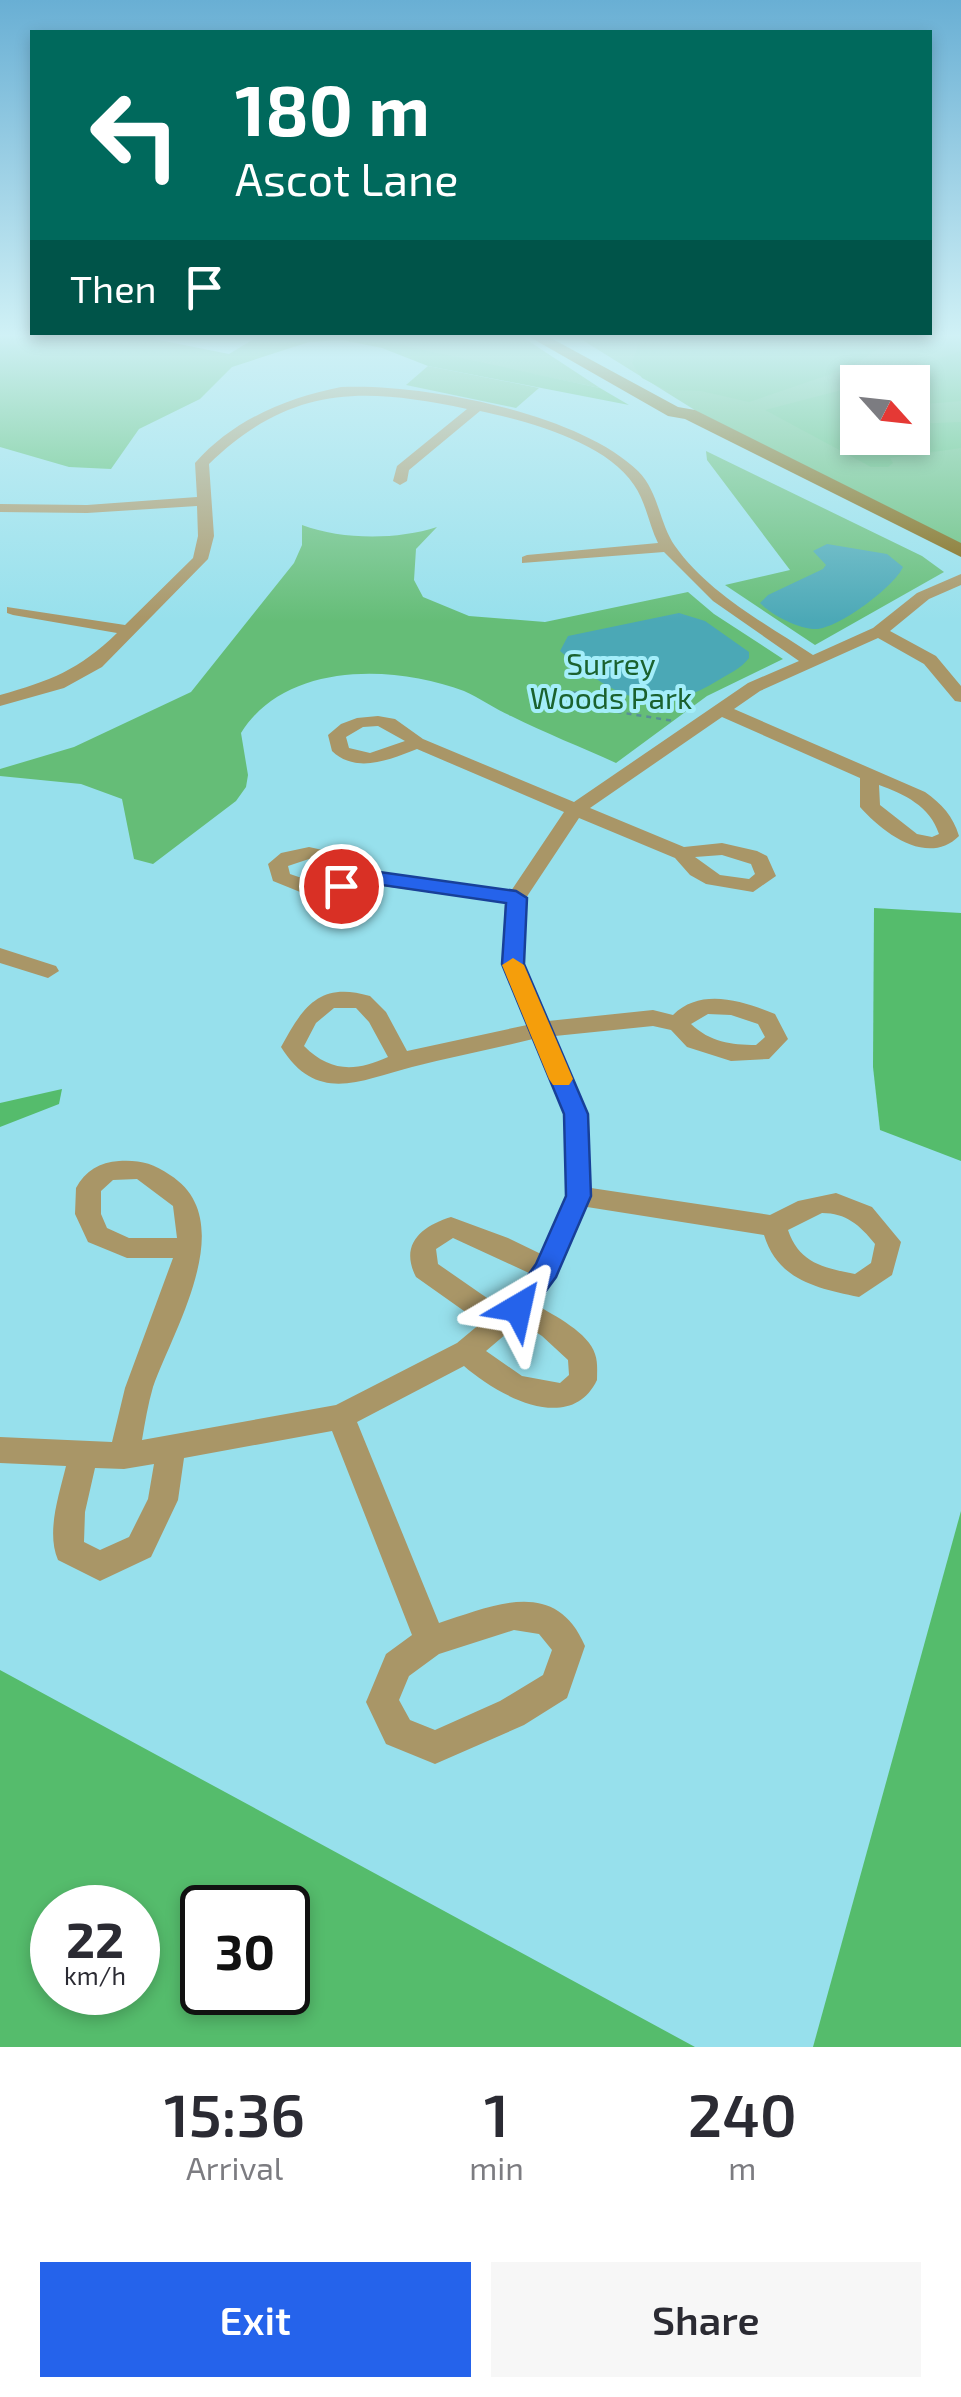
<!DOCTYPE html>
<style>
body{margin:0;font-family:"Exo 2",sans-serif;background:#f7f7f7;color:#2b2b33;height:100vh;display:flex;flex-direction:column;font-size:38px;white-space:nowrap}
*{box-sizing:border-box;margin:0}
p{font-size:32px;color:#7c7c81}
.icon{flex:none;width:55px;height:55px;fill:none;stroke:currentColor;stroke-width:2;stroke-linecap:round;stroke-linejoin:round}
.map{position:relative;height:2047px;overflow:hidden}
.panel{display:flex;flex-direction:column;background:#fff;flex:1}
.panel>*{flex:none}
.top-card{position:absolute;left:30px;top:30px;width:902px;height:305px;border-radius:0px;box-shadow:0 5px 15px #0003;background:#00695c;color:#fff;overflow:hidden}
.needle{width:65px;rotate:117deg}
.tools{position:absolute;left:840px;top:365px;display:grid;gap:20px}
.tools a{display:grid;place-items:center;width:90px;height:90px;border-radius:0px;background:#fff;box-shadow:0 5px 15px #0003;font-size:50px}
.speed{position:absolute;left:30px;top:1885px;display:flex;gap:20px;font-size:50px;font-weight:700;text-align:center}
.speed>*{display:grid;place-content:center;width:130px;height:130px;border-radius:50%;background:#fff;box-shadow:0 5px 15px #0003;line-height:1}
.speed small{font-size:25px;font-weight:400}
.speed .limit{border:5px solid #111;border-radius:15px;background:#fff;color:#111}
.pin{position:absolute;display:grid;place-items:center;width:85px;height:85px;color:#fff;margin:-42px;border:5px solid #fff;border-radius:50%;box-shadow:0 2px 10px #0007}
.me{position:absolute;width:110px;margin:-55px;rotate:36deg;stroke-linejoin:round;filter:drop-shadow(0 0 8px #0008)}
.turn{display:flex;align-items:center;gap:35px;height:210px;padding:0 40px;font-size:45px}
.turn .icon{width:130px;height:130px;stroke-width:2.5}
.turn b{display:block;font-size:70px;line-height:85px}
.then{display:flex;align-items:center;height:95px;padding:0 40px;background:#0003;gap:20px;font-size:38px}
.eta{display:flex;justify-content:space-evenly;align-items:center;height:170px;text-align:center}
.eta b{font-size:60px;font-weight:600;line-height:70px}
.cta{display:flex;gap:20px;margin-top:auto;padding:20px 40px}
.cta a{flex:1;height:115px;border-radius:0px;background:#2563eb;color:#fff;font-size:40px;font-weight:600;line-height:115px;text-align:center}
.cta a+a{background:#f7f7f7;color:#2b2b33}
.map>svg:first-child{display:block}
</style>
<div class="map">
<svg width="961" height="2047" viewBox="0 0 961 2047">
<rect width="100%" height="100%" fill="#97e0ec"/>
<g fill="#65bd77" fill-rule="evenodd">
<path d="M359,336H521L600,388L386,344Z"/>
<path d="M576,336H961V544L714,422ZM858,382H912V438H858Z"/>
<path d="M428,366L539,388L516,408L406,385Z"/>
<path d="M706,451L922,556L944,572L815,645L725,585L790,570L707,460Z"/>
<path d="M302,525C342,540 397,540 437,527L416,549L414,580L423,597L469,616L545,622L688,592L714,614L783,659L707,696L616,763C581,747 545,733 511,716C495,709 480,698 464,691C393,664 285,662 241,733L248,775L246,787L236,801L153,864L134,859L122,799L81,784L0,776V769L74,747L191,692L294,563L302,545Z"/>
</g>
<g fill="#55bc6c" fill-rule="evenodd">
<path d="M0,336H156L154,339L229,354L259,336H359L600,388L629,405L428,366L382,348L342,340L309,342L232,367L200,399L139,429L111,469L69,467L0,447Z"/>
<path d="M641,336H898L849,368L749,402L701,391L666,390L642,378L632,363Z"/>
<path d="M961,351V401L913,405L912,382H872Z"/>
<path d="M857,386L858,438H912L913,424L961,422V448L890,458L893,463L888,467H871L765,410Z"/>
<path d="M874,908L961,913V1161L880,1130L873,1067Z"/>
<path d="M62,1089L59,1104L0,1127V1103Z"/>
<path d="M961,1511V2047H813Z"/>
<path d="M0,1670L695,2047H0ZM52,1908H138V1992H52ZM202,1908H288V1992H202Z"/>
</g>
<g fill="#4ba8b6">
<path d="M827,544L887,554L903,567C895,586 838,629 816,629C798,629 772,615 760,603L768,595L823,569L826,565L813,551Z"/>
<path d="M679,613L705,621L749,652V658C741,669 728,674 717,681C653,721 611,694 560,651L568,636Z"/>
</g>
<g fill="none" stroke-linecap="round" stroke-linejoin="round">
<path stroke="#578f98" stroke-width="2.5" stroke-dasharray="5 5" stroke-linecap="butt" d="M552,694L583,692L618,712L674,721"/>
<g fill="#a99667" fill-rule="evenodd">
<path d="M341,387C422,383 579,413 638,471C659,492 659,523 675,546C708,593 766,624 813,655L873,628L917,593L961,574V585L929,599L890,631L936,656L961,686V702L955,701L924,664L878,638L760,691L734,709L925,792C942,804 953,816 959,836C928,867 883,833 860,807V778L722,717L590,808L684,847L722,843L757,851L767,856L776,876L753,892L706,884L690,875L675,858L579,818L526,898L524,964L548,1021L653,1010L673,1015C701,987 743,1001 775,1014L788,1039L769,1059L731,1061L687,1047L671,1030L653,1026L555,1036L588,1114L591,1188L770,1215L798,1201L836,1193L872,1207L901,1242L892,1275L859,1297C816,1288 778,1280 764,1235L587,1207L556,1278L536,1305C554,1315 589,1333 595,1354C598,1362 597,1372 597,1380C570,1436 497,1395 464,1366L357,1422L439,1623C493,1606 555,1576 585,1646L567,1698L524,1725L435,1764L386,1744L366,1702L386,1654L412,1635L332,1431L184,1458L178,1500L151,1557L100,1581L58,1560C46,1532 59,1495 66,1466L0,1463V1437L112,1442L125,1388L173,1258H127L88,1242L75,1214L76,1188C85,1171 100,1162 119,1161C140,1160 152,1163 170,1175C241,1220 174,1328 153,1387C148,1404 145,1422 142,1440L336,1405L457,1343L481,1323L416,1277C399,1244 422,1226 451,1217L508,1238L541,1254L566,1196L564,1114L533,1039C493,1049 452,1057 412,1067C361,1080 317,1105 281,1047C303,1007 319,981 370,996L386,1012L407,1051L527,1025L502,964L505,903L361,883L329,895L310,896L273,881L268,864L281,853L309,847L336,853L364,870L511,891L564,812L417,749C389,760 356,774 332,751L328,735L341,724L357,718L378,716L395,719L423,739L574,802L748,683L799,661L713,601L664,552L522,563V557L527,555L658,543C649,525 646,502 634,485C606,442 527,421 480,411L409,470L407,481L400,485L393,481L397,466L467,409C362,387 291,385 209,464L214,536L208,559L102,667L64,688L0,706V695C50,681 79,670 117,633L13,615L7,613V607L125,625L193,558L198,536L197,506L87,513L0,512V504L87,505L197,497L195,463C233,420 286,398 341,387ZM378,726L405,741L370,753L349,748L346,737L363,727ZM879,785C904,794 930,806 939,834L932,837L917,834L880,805ZM722,855L751,864L755,874L749,879L720,875L695,857ZM309,859L322,862L344,875L319,884L290,874L288,866ZM334,1008H356L369,1022L388,1057C355,1072 330,1072 304,1046L316,1023ZM708,1014L731,1015L758,1024L765,1037L756,1045C731,1045 710,1042 691,1024ZM137,1179L173,1206L177,1238H129L107,1228L101,1214V1191L113,1180ZM822,1213C846,1213 860,1225 875,1244L871,1263L855,1274C824,1268 799,1263 788,1230ZM453,1238L529,1273L500,1307L438,1264L436,1249ZM520,1322L542,1336L568,1360L569,1375L560,1383L522,1376L486,1351ZM154,1464L148,1499L129,1537L100,1550L84,1542L85,1512L95,1468L124,1469ZM514,1630L539,1634L552,1650L543,1675L500,1701L435,1730L410,1720L399,1700L409,1676L439,1654Z"/>
<path d="M0,948L56,966L59,971L48,978L0,963Z"/>
</g>
<path fill="#7f630b" fill-rule="evenodd" d="M528,336H547L678,407L695,410L961,543V557L685,419L668,416Z"/>
</g>
<linearGradient id="sky" x2="0" y2="1"><stop stop-color="#69afd4"/><stop offset="0.54" stop-color="#d0f1f6"/><stop offset="1" stop-color="#d0f1f6" stop-opacity="0"/></linearGradient>
<rect width="961" height="622" fill="url(#sky)"/>
<path fill="#2563eb" stroke="#184099" stroke-width="2.5" d="M358,869L516,891L527,898L524,964L588,1114L591,1196L556,1277L528,1315H509L505,1308L536,1264L566,1196L564,1114L502,964L506,903L362,882L349,891H334V882Z"/>
<path fill="#f59e0b" d="M513,958L524,965L573,1079L569,1085H553L549,1079L502,965Z"/>
<g text-anchor="middle" dominant-baseline="central" stroke-width="8" stroke-linejoin="round" paint-order="stroke">
<g font-size="30" fill="#1b622f" stroke="#a4eefa">
<text x="611" y="663">Surrey<tspan x="611" dy="34">Woods Park</tspan></text>
</g>
</g>
</svg>
<div class="tools">
<a><svg class="needle" viewBox="-14 -14 28 28"><path d="M0-13l5 13h-10z" fill="#e53935"/><path d="M0 13l5-13h-10z" fill="#7c7c81"/></svg></a>
</div>
<div class="speed"><div>22<small>km/h</small></div><div class="limit">30</div></div>
<div class="pin" style="left:341px;top:886px;background:#d93025"><svg class="icon" aria-label="arrive" viewBox="0 0 24 24"><path d="M6 21V4h12l-3 4 3 4H6"/></svg></div>
<svg class="me" style="left:518px;top:1308px" viewBox="-20 -20 40 40"><path d="M0-17L14 15 0 8-14 15z" fill="#2563eb" stroke="#fff" stroke-width="4"/></svg>
<div class="top-card">
<div class="turn"><svg class="icon" aria-label="left" viewBox="0 0 24 24"><path d="M17 20v-9H6M10 6l-5 5 5 5"/></svg><div><b>180 m</b>Ascot Lane</div></div>
<div class="then">Then<svg class="icon" aria-label="arrive" viewBox="0 0 24 24"><path d="M6 21V4h12l-3 4 3 4H6"/></svg></div>
</div>
</div>
<section class="panel">
<div class="eta">
<div><b>15:36</b><p>Arrival</p></div>
<div><b>1</b><p>min</p></div>
<div><b>240</b><p>m</p></div>
</div>
<div class="cta"><a>Exit</a><a>Share</a></div>
</section>
